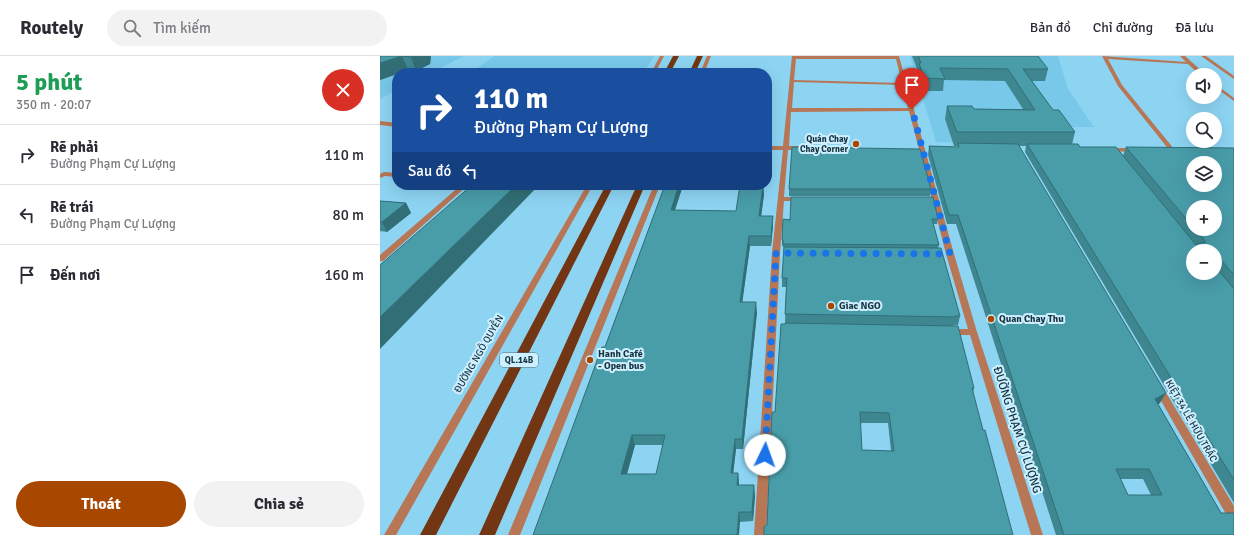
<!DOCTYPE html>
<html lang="vi">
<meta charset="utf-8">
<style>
body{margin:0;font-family:Signika,sans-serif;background:#f2f2f3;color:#2b2b33;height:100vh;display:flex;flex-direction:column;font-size:15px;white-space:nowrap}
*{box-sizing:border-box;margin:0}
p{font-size:13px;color:#7c7c81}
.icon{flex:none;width:22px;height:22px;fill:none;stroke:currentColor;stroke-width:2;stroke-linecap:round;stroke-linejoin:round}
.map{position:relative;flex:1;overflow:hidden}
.side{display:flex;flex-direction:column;background:#fff;width:380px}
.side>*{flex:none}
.top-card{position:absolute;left:12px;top:12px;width:380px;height:122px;border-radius:16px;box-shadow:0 4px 16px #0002;background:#1a4fa0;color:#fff;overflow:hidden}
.fabs{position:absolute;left:806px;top:12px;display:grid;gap:8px}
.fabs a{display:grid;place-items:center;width:36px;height:36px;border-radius:50%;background:#fff;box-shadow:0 4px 16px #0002;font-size:20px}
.pin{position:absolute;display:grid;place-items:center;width:34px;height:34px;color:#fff;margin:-41px -17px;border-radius:50% 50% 50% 0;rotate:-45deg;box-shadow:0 0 4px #0007}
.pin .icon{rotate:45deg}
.me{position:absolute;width:44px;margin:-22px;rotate:3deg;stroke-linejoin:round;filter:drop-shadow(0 0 3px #0008)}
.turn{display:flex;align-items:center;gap:14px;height:84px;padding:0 16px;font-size:18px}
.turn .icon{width:52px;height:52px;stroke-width:2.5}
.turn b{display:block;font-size:28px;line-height:34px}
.then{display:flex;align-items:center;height:38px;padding:0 16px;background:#0003;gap:8px;font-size:15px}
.round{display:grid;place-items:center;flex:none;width:42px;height:42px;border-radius:21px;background:#f2f2f3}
.headline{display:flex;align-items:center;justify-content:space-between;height:68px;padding:0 16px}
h1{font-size:24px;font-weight:800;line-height:30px;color:#1e9e55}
.cta{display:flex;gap:8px;margin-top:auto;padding:8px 16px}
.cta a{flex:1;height:46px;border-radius:24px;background:#a74700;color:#fff;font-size:16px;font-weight:800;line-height:46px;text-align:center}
.cta a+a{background:#f2f2f3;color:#2b2b33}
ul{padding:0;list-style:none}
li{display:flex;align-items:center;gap:12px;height:60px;padding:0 16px;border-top:1px solid #e1e1e2}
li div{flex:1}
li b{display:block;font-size:15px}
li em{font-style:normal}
header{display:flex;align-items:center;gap:24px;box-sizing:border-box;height:56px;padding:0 20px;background:#fff;border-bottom:1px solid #e1e1e2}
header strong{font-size:19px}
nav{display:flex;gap:22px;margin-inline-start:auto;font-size:14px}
.search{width:280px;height:36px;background:#f2f2f3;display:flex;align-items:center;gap:10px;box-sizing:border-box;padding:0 14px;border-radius:22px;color:#7c7c81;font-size:15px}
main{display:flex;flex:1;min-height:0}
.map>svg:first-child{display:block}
</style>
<header>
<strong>Routely</strong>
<div class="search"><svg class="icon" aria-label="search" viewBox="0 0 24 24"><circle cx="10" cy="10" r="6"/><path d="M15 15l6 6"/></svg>Tìm kiếm</div>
<nav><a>Bản đồ</a><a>Chỉ đường</a><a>Đã lưu</a></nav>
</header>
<main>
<section class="side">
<div class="headline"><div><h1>5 phút</h1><p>350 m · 20:07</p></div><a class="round" style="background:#d93025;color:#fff"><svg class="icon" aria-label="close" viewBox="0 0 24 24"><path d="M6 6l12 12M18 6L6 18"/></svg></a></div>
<ul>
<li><svg class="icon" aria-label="right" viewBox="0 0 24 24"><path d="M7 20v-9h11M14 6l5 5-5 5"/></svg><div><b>Rẽ phải</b><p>Đường Phạm Cự Lượng</p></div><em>110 m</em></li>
<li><svg class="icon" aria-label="left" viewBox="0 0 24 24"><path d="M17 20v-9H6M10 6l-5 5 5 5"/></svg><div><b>Rẽ trái</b><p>Đường Phạm Cự Lượng</p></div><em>80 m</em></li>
<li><svg class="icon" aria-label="arrive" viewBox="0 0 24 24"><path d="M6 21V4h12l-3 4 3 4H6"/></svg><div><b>Đến nơi</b></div><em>160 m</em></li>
</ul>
<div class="cta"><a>Thoát</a><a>Chia sẻ</a></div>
</section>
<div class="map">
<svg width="854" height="479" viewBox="0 0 854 479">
<rect width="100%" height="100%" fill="#8dd4f3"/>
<g fill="#78c8e9">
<path d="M0,0H84L51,17H17V34L0,43Z"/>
<path d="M114,0H274L263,17H99L92,16Z"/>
<path d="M530,0H678L688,33L714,71H683L695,88L556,86Z"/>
</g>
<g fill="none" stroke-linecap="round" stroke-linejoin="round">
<g fill="#b77655" fill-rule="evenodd">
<path d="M412,0H519L574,198L597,276L663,479H651L590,279H568L565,278L564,276L565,274L568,273H588L566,198L529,55L411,56L409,90H423L426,92L423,94H408L404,141H422L425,143L422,145H404L400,197L386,479H374L392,197L403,94H387V90H403ZM416,3H516L522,27L414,24ZM414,26L522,29L528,52H412Z"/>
<path d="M722,0L806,6L800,0H805L825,18V19H820L808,8L728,3L742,29L794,93V95H790L738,30Z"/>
<path d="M821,0H826L854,20V23Z"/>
<path d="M835,28L854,42V45L835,31Z"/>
<path d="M729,92H755L758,94L755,96L727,95L726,94Z"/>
<path d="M4,116L17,117V121L5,120L0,122V118Z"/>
<path d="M81,129H88L3,205H0V199Z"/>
<path d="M779,329L782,330L854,450V466L850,465L776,336L774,333L776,330Z"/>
</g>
<g fill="#b77655" fill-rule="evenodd">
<path d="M280,0H284L275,17H271Z"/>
<path d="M327,0H331L324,17H320Z"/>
<path d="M0,65L17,67V71L0,69Z"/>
<path d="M207,129H213L16,479H4Z"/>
<path d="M274,129H280L140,479H128Z"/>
</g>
<g fill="#733614" fill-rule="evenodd">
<path d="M293,0H299L290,17H284Z"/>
<path d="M317,0H323L315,17H309Z"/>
<path d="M226,129H234L56,479H40Z"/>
<path d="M257,129H265L115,479H99Z"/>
</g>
</g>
<g fill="#3e8791" fill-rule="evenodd">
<path d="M0,0H51L50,8L36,15L28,14L17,17V18L0,24Z"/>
<path d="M532,0H658L668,13L665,25H652L673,54L695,76L692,88L700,91L743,100L746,91L854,92V447L645,96L646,90H639L780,347L778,348L854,479H676L576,168H567L548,99L549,90L578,91V90H574L565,63L567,50L594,53H643L625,25L564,24L563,35H543L538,19V15ZM813,151L835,173H813ZM740,423H763L771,439H748Z"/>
<path d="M285,129H303L295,154L356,155L360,133L359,129H383L384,138L381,160H393V169L391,190H370L362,246L377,256L363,393H356L353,417H358L359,429L375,439L373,465L360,466L153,479L225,291ZM255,389H283L276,418H247Z"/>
<path d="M409,133H551L550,140H409Z"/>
<path d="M0,145L26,147L31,157L7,176L0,175Z"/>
<path d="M403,163H558L557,168H553L559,189L558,192L580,260L578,269H574L573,270L594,332L593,337L603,374L387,469L395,356L405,268V267L406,231H402V222L404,194L403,190H402V184ZM480,367H508L511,395L482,394Z"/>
</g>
<g fill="#326e76">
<path d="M22,0L28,14L20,17H17V18L0,24V7Z"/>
<path d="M34,0H51L50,8L36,15L31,1Z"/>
<path d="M136,129H159L0,293V261Z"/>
<path d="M299,129H303L292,163L291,154Z"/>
<path d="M383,129L384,138L380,169L379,160Z"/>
<path d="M26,147L31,157L7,176L2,166Z"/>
<path d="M393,160V169L391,190V180Z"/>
<path d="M369,180L370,190L361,256L360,246Z"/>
<path d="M841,204L836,214H835V206Z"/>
<path d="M376,246L377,256L363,393L362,383Z"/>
<path d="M786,337L780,347L770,353L775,343Z"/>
<path d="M252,379L255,389L244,428L241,418Z"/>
<path d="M355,383L356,393L352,427L351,417Z"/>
<path d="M358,417L359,427L358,439L357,429Z"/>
<path d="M374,429L375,439L373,465L372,456Z"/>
<path d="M359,456L360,466L359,479H357Z"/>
</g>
<g fill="#489da9" stroke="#326e76" fill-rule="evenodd">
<path d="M0,0H34L31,1L22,0L0,7Z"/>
<path d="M538,0H658L668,13H643L673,54H679L695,76H577L567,50H592L594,53L655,54L628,13L560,12L565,23L544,22L539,7H541Z"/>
<path d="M578,87L638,88L786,337L775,343L841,457H854V479H684L578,159H569L549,90L579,91ZM736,413H769L782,439H748Z"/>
<path d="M647,88H698L700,91H736L816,189L819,187H825V185L815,173H835V151H813V171L746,91L854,92V219L841,204L835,206V195H813V217H835V210L854,233V424ZM813,107H835V129H813Z"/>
<path d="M412,91L540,93L551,133H409Z"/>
<path d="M92,129H136L0,261V209Z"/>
<path d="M285,129H299L291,154L356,155L360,129H383L379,160H393L391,180H369L360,246H376L362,383H355L351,417H358L357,429H374L372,456H359L357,479H153L222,291H225ZM252,379H285L276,418H241Z"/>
<path d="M411,141H553L558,163H552L559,189L403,188V184H402L403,163L410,164Z"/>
<path d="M0,145L26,147L2,166H0Z"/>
<path d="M404,191L561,192L580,260H575V261L405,258L407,222H402Z"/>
<path d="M405,267L578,270L594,332H592L603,374H605L633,479H384V471L387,469L392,356H395L401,268H405ZM480,356L509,357L514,395L482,394Z"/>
</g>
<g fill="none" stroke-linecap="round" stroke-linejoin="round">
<path stroke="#1a73e8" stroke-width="7" stroke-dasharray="0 12.6" d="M385,399L396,197L570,198L532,53"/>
</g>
<g fill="#a74700" stroke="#cdefff" stroke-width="1.5">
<circle cx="476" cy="88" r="4"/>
<circle cx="451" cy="250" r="4"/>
<circle cx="611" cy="263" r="4"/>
<circle cx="210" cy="304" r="4"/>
</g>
<g text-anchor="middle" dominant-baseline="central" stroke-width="4" stroke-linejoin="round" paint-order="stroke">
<g font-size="9" font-weight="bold" fill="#163440" stroke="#cdefff" text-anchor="end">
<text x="468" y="83">Quán Chay<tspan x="468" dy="10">Chay Corner</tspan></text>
</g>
<rect fill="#cdefff" stroke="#4d6c79" stroke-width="1" x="120" y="297" width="38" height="14" rx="3"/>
<g font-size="9" font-weight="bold" fill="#163440">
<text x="139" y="304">QL.14B</text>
</g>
<g font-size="10" font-weight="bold" fill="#163440" stroke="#cdefff" text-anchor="start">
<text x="459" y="250">Giac NGO</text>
<text x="619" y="263">Quan Chay Thu</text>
<text x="218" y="298">Hanh Café<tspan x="218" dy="12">- Open bus</tspan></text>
</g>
<g font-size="10" fill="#163440" stroke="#cdefff">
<text transform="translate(99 298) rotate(-60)">ĐƯỜNG NGÔ QUYỀN</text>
<text transform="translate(811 365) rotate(60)">KIỆT 34 LÊ HỮU TRÁC</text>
</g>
<g font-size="12" fill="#163440" stroke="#cdefff">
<text transform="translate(637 374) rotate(72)">ĐƯỜNG PHẠM CỰ LƯỢNG</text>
</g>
</g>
</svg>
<div class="fabs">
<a><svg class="icon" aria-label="sound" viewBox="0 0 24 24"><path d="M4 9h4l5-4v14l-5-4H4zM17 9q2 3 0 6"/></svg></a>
<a><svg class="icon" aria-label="search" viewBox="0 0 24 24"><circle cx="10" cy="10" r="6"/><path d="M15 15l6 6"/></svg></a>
<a><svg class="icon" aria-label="layers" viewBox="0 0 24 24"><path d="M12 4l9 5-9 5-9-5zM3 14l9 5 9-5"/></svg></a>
<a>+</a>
<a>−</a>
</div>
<div class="pin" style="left:532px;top:53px;background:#d93025"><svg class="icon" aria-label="arrive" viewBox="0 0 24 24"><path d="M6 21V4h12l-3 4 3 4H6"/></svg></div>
<svg class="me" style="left:385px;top:399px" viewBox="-20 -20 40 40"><circle r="19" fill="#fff"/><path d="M0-13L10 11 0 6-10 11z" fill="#1a73e8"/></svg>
<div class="top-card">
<div class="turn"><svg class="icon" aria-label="right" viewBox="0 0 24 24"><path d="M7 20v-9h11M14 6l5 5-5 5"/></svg><div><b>110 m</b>Đường Phạm Cự Lượng</div></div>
<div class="then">Sau đó<svg class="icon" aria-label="left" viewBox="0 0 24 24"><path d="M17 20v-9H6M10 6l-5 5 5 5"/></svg></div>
</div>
</div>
</main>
